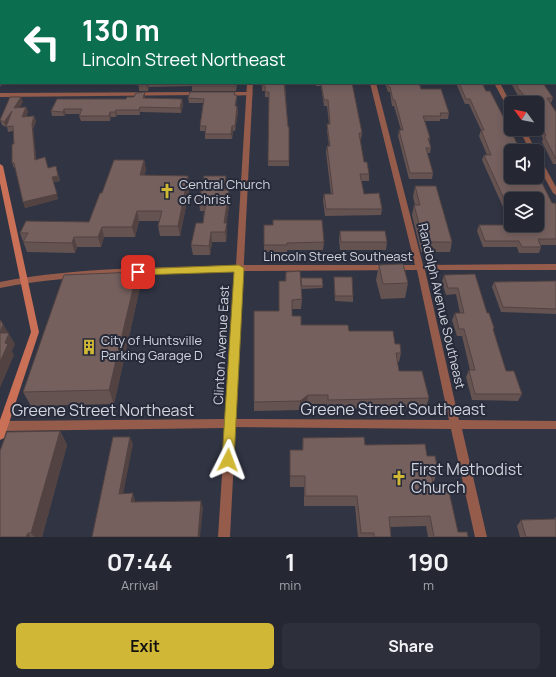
<!DOCTYPE html>
<style>
body{margin:0;font-family:Manrope,sans-serif;background:#2d2f3a;color:#f1f3f6;height:100vh;display:flex;flex-direction:column;font-size:15px;white-space:nowrap}
*{box-sizing:border-box;margin:0}
p{font-size:13px;color:#a3a5ac}
.icon{flex:none;width:22px;height:22px;fill:none;stroke:currentColor;stroke-width:2;stroke-linecap:round;stroke-linejoin:round}
.map{position:relative;height:537px;overflow:hidden}
.side{display:flex;flex-direction:column;background:#252732;flex:1}
.side>*{flex:none}
.top-card{position:absolute;left:0px;top:0px;width:556px;height:84px;box-shadow:0 2px 10px #0003,0 0 0 1px #42444d;background:#0b6e4f;color:#fff;overflow:hidden}
.needle{width:26px;rotate:302deg}
.tools{position:absolute;left:504px;top:96px;display:grid;gap:8px}
.tools a{display:grid;place-items:center;width:40px;height:40px;border-radius:6px;background:#252732;box-shadow:0 2px 10px #0003,0 0 0 1px #42444d;font-size:20px}
.pin{position:absolute;display:grid;place-items:center;width:34px;height:34px;color:#fff;margin:-17px;border-radius:8px;box-shadow:0 2px 6px #0006}
.me{position:absolute;width:44px;margin:-22px;rotate:3deg;stroke-linejoin:round;filter:drop-shadow(0 0 3px #0008)}
.turn{display:flex;align-items:center;gap:14px;height:84px;padding:0 16px;font-size:18px}
.turn .icon{width:52px;height:52px;stroke-width:2.5}
.turn b{display:block;font-size:28px;line-height:34px}
.eta{display:flex;justify-content:space-evenly;align-items:center;height:68px;text-align:center}
.eta b{font-size:24px;font-weight:700;line-height:28px}
.primary-button{display:flex;gap:8px;margin-top:auto;padding:8px 16px}
.primary-button a{flex:1;height:46px;border-radius:6px;background:#d1b736;color:#111;font-size:16px;font-weight:700;line-height:46px;text-align:center}
.primary-button a+a{background:#2d2f3a;color:#f1f3f6}
.map>svg:first-child{display:block}
</style>
<div class="map">
<svg width="556" height="537" viewBox="0 0 556 537">
<rect width="100%" height="100%" fill="#313443"/>
<g fill="none" stroke-linecap="round" stroke-linejoin="round">
<g fill="#955c4c" fill-rule="evenodd">
<path d="M195,0H318L194,1Z"/>
<rect x="350" y="0" width="4" height="1"/>
<rect x="451" y="0" width="4" height="1"/>
<rect x="0" y="64" width="1" height="4"/>
<path d="M370,83H376L423,265L556,264V270H425L459,420L556,421V429H462L487,537H475L451,429L229,427L225,426L224,423L225,420L229,419L449,420L417,270L239,271L235,268L239,265H415Z"/>
<path d="M494,83H500L511,104V111L508,109Z"/>
<path d="M199,92L202,94L201,95L0,97V93Z"/>
<path d="M250,92L253,94L252,95L225,96L222,94L225,92Z"/>
<path d="M519,129H525L536,151H530Z"/>
<path d="M537,156L540,158L556,187V195L553,193L537,164Z"/>
</g>
<g fill="#955c4c" fill-rule="evenodd">
<rect x="253" y="0" width="4" height="1"/>
<path d="M247,83H253L230,537H218L225,428L0,431V421L226,419L235,271C157,274 77,273 0,288V282C77,267 157,268 236,265Z"/>
</g>
<g fill="#c97057" fill-rule="evenodd">
<rect x="56" y="0" width="4" height="1"/>
<path d="M1,80V83H3L0,86Z"/>
<path d="M0,164L3,166L39,332L5,435L4,438L0,440V420L31,332L0,183Z"/>
</g>
</g>
<g fill="#655351">
<path d="M11,0H43L42,1H10Z"/>
<path d="M100,83H237L236,91H192V86L149,87L148,91H139V85H101Z"/>
<path d="M262,83H287V84H285L288,127H289V166H268L269,97H265V91H262Z"/>
<path d="M315,83H352L362,133L361,139H360L364,162L369,174V181H361L364,194L382,209L381,215L325,216L323,200L324,194H331L326,152L327,146H329L327,131V124H329L327,106H324L321,86H316Z"/>
<path d="M385,83H419L421,89L449,113L448,119H440V121H425L430,138L429,142L431,148L430,153H427L433,173L432,179H409L398,136L399,130H401L394,106H392L390,92H388Z"/>
<path d="M456,83H482L511,151L552,203L556,205V245H541V247L539,253H519L517,247H483L477,231L479,225H509L510,220H511V225H537V199H511V207H503L482,160L484,155H487L479,136L481,130L469,104H465Z"/>
<path d="M511,83H543L553,98L551,103H550L556,112V164H553L542,142L543,139L537,126V103H524L517,94Z"/>
<path d="M145,92V98L182,99L183,104L181,113L140,112V115H117L116,117H111L110,121H81L79,116L80,114H66L64,116H52L51,111L126,99L134,97Z"/>
<path d="M235,92V95H237L236,106L238,111L235,131H233L232,139H205V131H200V126L203,103H189L188,98Z"/>
<path d="M23,102L19,108L26,107L28,112L26,117L34,116L36,121L33,129L36,159L48,168L56,166L60,181L53,182L58,199L25,208L15,168H14L12,163L14,144L13,131L8,132L7,126L6,127L2,125L0,120Z"/>
<path d="M144,160L146,170L144,175L190,186L180,236H160L158,226L160,221H139L135,237H104L101,247H77L75,253L27,252L20,233L89,222L102,193Z"/>
<path d="M227,186L226,190H229L230,200L226,223L227,232L226,242H212L210,255H193L191,245L203,223L204,211H200L199,202Z"/>
<path d="M415,186L452,242L450,252H421L412,215L414,205H415L413,197Z"/>
<path d="M264,225L324,242L323,250H287V252H264Z"/>
<path d="M340,231L387,242L386,250H340L339,239Z"/>
<path d="M379,265L408,283L405,298L381,299L376,280Z"/>
<path d="M286,272L302,299L301,309H292V316L301,325L349,331L395,344L401,353L399,362H397L399,371L429,398L426,407L327,409V404H307L300,410L254,411V402L279,311L285,281Z"/>
<path d="M444,275L487,313L494,328L493,330L506,371L522,394L518,401L472,400L466,377L469,370H470L462,336H457L452,320L455,313H460L456,294L446,295L442,282Z"/>
<path d="M334,277L353,296V302L335,301L334,282Z"/>
<path d="M301,278L323,286L322,288L301,289Z"/>
<path d="M556,281V314L501,312L492,287L494,282Z"/>
<path d="M140,287L114,404L31,406L23,392Z"/>
<path d="M60,431L67,445L42,537H0Z"/>
<path d="M303,438L365,445L427,456L438,470L434,481H433L434,488L458,532L468,537H428L426,526L390,527L391,537H358L355,506H304V487H290V450H302Z"/>
<path d="M556,517V537H520L517,526L521,520L554,519Z"/>
</g>
<g fill="#524342">
<path d="M1,49V60L0,61V51Z"/>
<path d="M148,83L149,87L148,91L147,86Z"/>
<path d="M145,92V97L143,103V98Z"/>
<path d="M21,97L23,102L16,113L14,108Z"/>
<path d="M182,99L183,104L181,113L180,108Z"/>
<path d="M237,106L238,111L235,131V126Z"/>
<path d="M26,107L28,112L24,122L22,117Z"/>
<path d="M140,107V115L139,110Z"/>
<path d="M64,109L66,114L64,116L63,112Z"/>
<path d="M116,110L117,115L116,117L115,112Z"/>
<path d="M12,111L14,116L6,127L4,122Z"/>
<path d="M110,112L111,117L110,121L109,116Z"/>
<path d="M34,116L36,121L33,129L37,165L35,160L32,124Z"/>
<path d="M232,126L233,131L232,139L231,134Z"/>
<path d="M144,160L146,170L142,185L140,175Z"/>
<path d="M58,176L60,181L53,182L58,199L25,208L23,202L52,177Z"/>
<path d="M188,176L190,186L180,236L178,226Z"/>
<path d="M226,176L227,186L225,200L224,190Z"/>
<path d="M229,190L230,200L225,232L224,223Z"/>
<path d="M137,211L139,221L135,237L132,227Z"/>
<path d="M227,223V232L226,242L225,232Z"/>
<path d="M102,227L104,237L101,247L98,237Z"/>
<path d="M211,232L212,242L210,255L209,246Z"/>
<path d="M74,237L77,247L75,253L72,243Z"/>
<path d="M137,272L140,287L114,404L109,390Z"/>
<path d="M3,324L15,344L12,351L14,355L0,388V333Z"/>
<path d="M308,395L307,404L300,410V401Z"/>
<path d="M60,431L67,445L42,537H34L31,533Z"/>
<path d="M130,437L133,444L122,500L119,494Z"/>
<path d="M133,493L135,500L134,509L131,502Z"/>
<path d="M201,501L203,508L200,537H198Z"/>
<path d="M28,533L31,537H26Z"/>
</g>
<g fill="#75605e" stroke="#524342">
<path d="M11,0H28L27,1H10Z"/>
<rect x="267" y="0" width="23" height="1"/>
<rect x="375" y="0" width="14" height="1"/>
<path d="M408,0H442L443,1H408Z"/>
<rect x="539" y="0" width="17" height="1"/>
<path d="M1,21V49L0,51V22Z"/>
<path d="M139,83H148L147,86H138Z"/>
<rect x="192" y="83" width="44" height="3"/>
<path d="M262,83H284L288,127H289V161H268L269,92H265V86H262Z"/>
<path d="M321,83H352L362,133H359L364,162H367L369,174H360L364,194L379,193L382,209H326L324,194H333L327,146H330L327,124H330L328,100H324Z"/>
<path d="M387,83H419L421,89H441L449,113H440L441,116H423L430,138H428L431,148H426L433,173H410L399,130H403L395,100H393L390,87H388Z"/>
<path d="M459,83H482L486,91H490L521,151H511V177H537V175H538L552,203H555L556,205V239H538L541,247H522L519,241H485L479,225H537V199H511V201H505L484,155H491L481,130H484L470,99H466Z"/>
<path d="M516,83H543L553,98H547L556,112V159L544,136H546L537,117V103H529L527,99L518,88Z"/>
<path d="M145,92L143,98L182,99L180,108L140,107L139,110H116L115,112H110L109,116H79L82,109H64L63,112L51,111L57,99H126L127,97H134L136,93Z"/>
<path d="M190,92H235L234,95H237L235,106H237L235,126H232L231,134H205L206,126H200L204,99L188,98Z"/>
<path d="M10,97H21L14,108L26,107L22,117L34,116L32,124L35,160L45,157L48,168L56,166L58,176L52,177L57,194L23,202L14,163H12V144H14L13,126L6,127L12,111L4,122L0,120Z"/>
<path d="M114,160H144L140,175L188,176L178,226H158L162,211H137L132,227H102L98,237H74L72,243L23,242L28,233H20L26,221L89,222L100,193H102Z"/>
<path d="M204,176H226L224,190H229L224,223H227L225,232H211L209,246L191,245L196,223H203L206,202H199Z"/>
<path d="M415,186H436L452,242H424L414,205H420Z"/>
<path d="M273,220H322L324,242L287,243V245H264V225H273Z"/>
<path d="M340,231H385L387,242H341Z"/>
<path d="M403,264L408,283L383,284L379,265Z"/>
<path d="M300,271L302,299L292,300V316H301V325H348L349,331H393L395,344H400L401,353H396L399,371H422L429,398L328,400V395H308L300,401L254,402V311H279V281H286V272Z"/>
<path d="M137,272L109,390L23,392L64,275Z"/>
<path d="M475,274L487,313H489L494,328L493,329L506,371H514L522,394H475L469,370H475L464,329H459L455,313H464L458,288H448L444,275Z"/>
<path d="M334,277H352L353,296H335Z"/>
<path d="M301,278H322L323,286H302Z"/>
<path d="M556,281V309H555L503,307L494,282Z"/>
<path d="M0,320L3,324L0,333H9L5,343L8,344L0,362Z"/>
<path d="M60,431L31,533H28L26,537H0V451L7,432Z"/>
<path d="M113,437H130L119,494L133,493L131,502L201,501L198,537H92Z"/>
<path d="M364,437L365,445L425,444L427,456H435L438,470H430L434,488L448,487L458,532H467L468,537H434L430,516L389,517L391,537H374V533H361L357,496H305V476H290V450H303V438Z"/>
<path d="M556,519V537H526L521,520Z"/>
</g>
<path fill="#d1b736" stroke="#887723" d="M239,265L244,268L234,460L232,464L228,466L224,464L222,460L234,272L138,275L134,272L138,269Z"/>
<defs>
<symbol id="church-bare" viewBox="-9 -9 18 18"><path d="M-1.2-6h2.4v3.5h3.3v2.4h-3.3V6h-2.4V-.1h-3.3v-2.4h3.3Z" fill="#d1b736" stroke="#272a39" stroke-width="2.5" paint-order="stroke"/></symbol>
<symbol id="building-bare" viewBox="-9 -9 18 18"><path d="M-4-6H4V6H1V3H-1V6H-4ZM-2.5-4.3h1.7v1.8h-1.7ZM.8-4.3h1.7v1.8H.8ZM-2.5-1h1.7V.8h-1.7ZM.8-1h1.7V.8H.8Z" fill="#d1b736" stroke="#272a39" stroke-width="2.5" paint-order="stroke"/></symbol>
</defs>
<g fill-rule="evenodd">
<use href="#church-bare" x="156" y="180" width="22" height="22"/>
<use href="#building-bare" x="78" y="336" width="22" height="22"/>
<use href="#church-bare" x="388" y="467" width="22" height="22"/>
</g>
<g text-anchor="middle" dominant-baseline="central" stroke-width="4" stroke-linejoin="round" paint-order="stroke">
<g font-size="13" fill="#d2d4de" stroke="#272a39" text-anchor="start">
<text x="179" y="184">Central Church<tspan x="179" dy="15">of Christ</tspan></text>
<text x="101" y="340">City of Huntsville<tspan x="101" dy="15">Parking Garage D</tspan></text>
</g>
<g font-size="13" fill="#d2d4de" stroke="#272a39">
<text x="338" y="256">Lincoln Street Southeast</text>
<text transform="translate(442 306) rotate(77)">Randolph Avenue Southeast</text>
<text transform="translate(221 345) rotate(-87)">Clinton Avenue East</text>
</g>
<g font-size="16" fill="#d2d4de" stroke="#272a39">
<text x="393" y="409">Greene Street Southeast</text>
<text x="103" y="410">Greene Street Northeast</text>
</g>
<g font-size="16" fill="#d2d4de" stroke="#272a39" text-anchor="start">
<text x="411" y="469">First Methodist<tspan x="411" dy="18">Church</tspan></text>
</g>
</g>
</svg>
<div class="tools">
<a><svg class="needle" viewBox="-14 -14 28 28"><path d="M0-13l5 13h-10z" fill="#e53935"/><path d="M0 13l5-13h-10z" fill="#a3a5ac"/></svg></a>
<a><svg class="icon" aria-label="sound" viewBox="0 0 24 24"><path d="M4 9h4l5-4v14l-5-4H4zM17 9q2 3 0 6"/></svg></a>
<a><svg class="icon" aria-label="layers" viewBox="0 0 24 24"><path d="M12 4l9 5-9 5-9-5zM3 14l9 5 9-5"/></svg></a>
</div>
<div class="pin" style="left:138px;top:272px;background:#d93025"><svg class="icon" aria-label="arrive" viewBox="0 0 24 24"><path d="M6 21V4h12l-3 4 3 4H6"/></svg></div>
<svg class="me" style="left:228px;top:460px" viewBox="-20 -20 40 40"><path d="M0-17L14 15 0 8-14 15z" fill="#d1b736" stroke="#fff" stroke-width="4"/></svg>
<div class="top-card">
<div class="turn"><svg class="icon" aria-label="left" viewBox="0 0 24 24"><path d="M17 20v-9H6M10 6l-5 5 5 5"/></svg><div><b>130 m</b>Lincoln Street Northeast</div></div>
</div>
</div>
<section class="side">
<div class="eta">
<div><b>07:44</b><p>Arrival</p></div>
<div><b>1</b><p>min</p></div>
<div><b>190</b><p>m</p></div>
</div>
<div class="primary-button"><a>Exit</a><a>Share</a></div>
</section>
